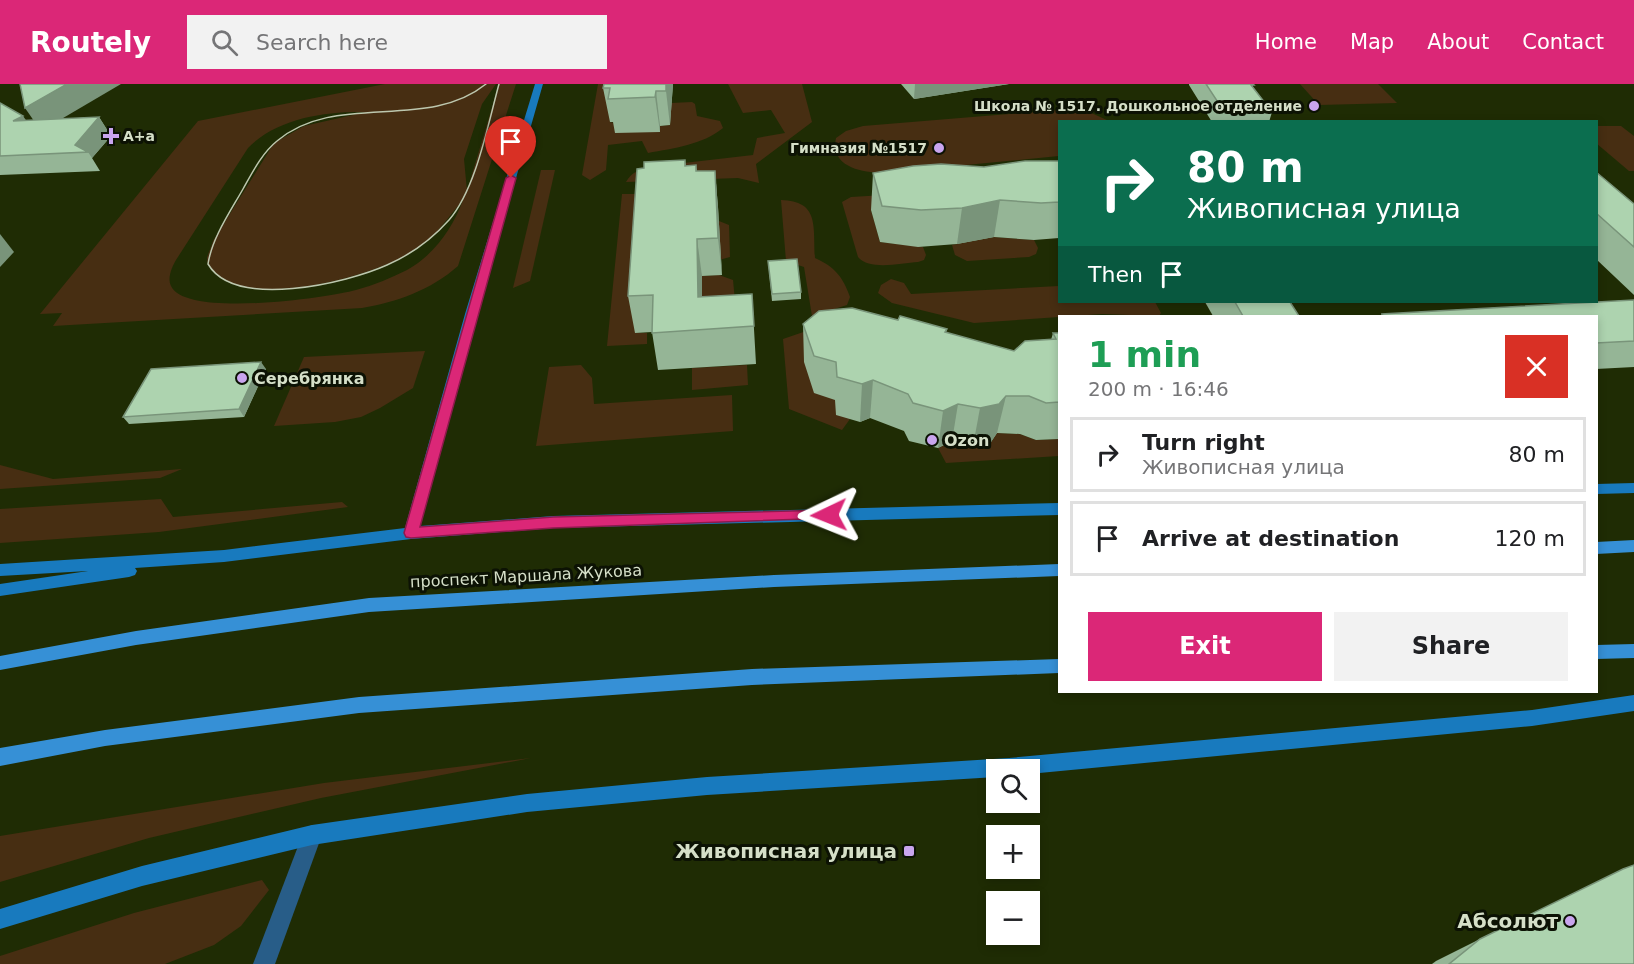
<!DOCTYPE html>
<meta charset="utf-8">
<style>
body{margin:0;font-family:"DejaVu Sans",sans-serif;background:#f2f2f2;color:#202124;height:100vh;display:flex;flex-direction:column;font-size:22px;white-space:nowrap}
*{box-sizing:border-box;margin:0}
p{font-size:20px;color:#757577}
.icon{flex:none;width:33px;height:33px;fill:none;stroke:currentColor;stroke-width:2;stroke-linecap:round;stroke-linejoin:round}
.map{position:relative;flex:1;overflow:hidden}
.sheet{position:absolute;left:1058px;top:231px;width:540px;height:378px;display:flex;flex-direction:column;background:#fff;border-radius:0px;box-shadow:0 3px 9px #0003}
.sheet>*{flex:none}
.top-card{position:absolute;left:1058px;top:36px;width:540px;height:183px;border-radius:0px;box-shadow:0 3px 9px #0003;background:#0b6e4f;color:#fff;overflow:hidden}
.tools{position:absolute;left:986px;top:675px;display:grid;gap:12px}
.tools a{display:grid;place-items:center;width:54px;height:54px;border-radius:0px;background:#fff;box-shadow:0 3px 9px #0003;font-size:30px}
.pin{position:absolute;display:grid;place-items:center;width:51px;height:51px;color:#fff;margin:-62px -26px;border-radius:50% 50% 50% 0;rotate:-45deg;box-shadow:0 0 6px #0007}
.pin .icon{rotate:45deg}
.me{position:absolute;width:66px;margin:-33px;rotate:268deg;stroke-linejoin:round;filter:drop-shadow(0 0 4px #0008)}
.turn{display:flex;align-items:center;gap:21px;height:126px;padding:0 30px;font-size:27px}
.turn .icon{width:78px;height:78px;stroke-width:2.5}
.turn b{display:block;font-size:42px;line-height:51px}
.then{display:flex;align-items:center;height:57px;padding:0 30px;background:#0003;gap:12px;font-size:22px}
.round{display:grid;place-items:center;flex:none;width:63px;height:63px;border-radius:0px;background:#f2f2f2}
.headline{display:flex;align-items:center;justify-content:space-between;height:102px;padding:0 30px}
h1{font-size:36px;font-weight:700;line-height:45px;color:#1e9e55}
.action{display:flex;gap:12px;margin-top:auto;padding:12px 30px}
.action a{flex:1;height:69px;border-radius:0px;background:#db2777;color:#fff;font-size:24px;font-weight:700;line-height:69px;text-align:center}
.action a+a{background:#f2f2f2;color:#202124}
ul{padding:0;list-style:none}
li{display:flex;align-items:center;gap:18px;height:75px;margin:0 12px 9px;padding:0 18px;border:3px solid #e0e0e0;border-radius:0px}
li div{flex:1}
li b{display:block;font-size:22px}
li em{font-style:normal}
header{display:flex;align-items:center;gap:36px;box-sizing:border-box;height:84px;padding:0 30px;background:#db2777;color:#fff}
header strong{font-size:28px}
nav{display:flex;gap:33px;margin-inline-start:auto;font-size:21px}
.search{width:420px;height:54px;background:#f2f2f2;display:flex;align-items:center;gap:15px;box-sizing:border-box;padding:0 21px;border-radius:0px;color:#757577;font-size:22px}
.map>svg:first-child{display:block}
</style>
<header>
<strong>Routely</strong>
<div class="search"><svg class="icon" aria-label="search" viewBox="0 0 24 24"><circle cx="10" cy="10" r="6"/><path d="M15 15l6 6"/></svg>Search here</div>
<nav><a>Home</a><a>Map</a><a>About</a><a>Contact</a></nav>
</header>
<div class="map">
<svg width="1634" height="880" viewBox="0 0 1634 880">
<rect width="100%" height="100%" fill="#1f2c04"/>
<g fill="#472e12" fill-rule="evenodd">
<path d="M385,0H496L482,20L464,75L467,107L499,0H516L458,182C431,206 397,218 362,224L53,242L62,229L40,230L198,37ZM366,28L304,42L274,59L213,157C212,162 208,169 207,174C207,181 211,185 216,189C250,225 370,193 408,170C434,156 445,137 463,116C453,144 434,171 407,186C391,194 374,201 356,206C327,214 185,234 171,202C167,194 172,183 176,176L248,64C277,34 326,27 366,28Z"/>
<path d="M598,0H615L610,38L660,48V42L670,41L671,19L692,18L695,20L697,32L720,37L723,44C702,61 674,64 648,69L642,57L608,61L606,86L590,96L582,91Z"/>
<path d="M728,0H802L812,38L756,80L759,99L738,94L626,98C631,89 638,86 649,83L753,71L757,54L785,49L771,26L743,29Z"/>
<path d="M1300,0H1378L1397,19L1319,21Z"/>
<path d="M1070,25L1087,27L1109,37L1059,38V72L882,89C861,88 830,83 836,54L846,47L863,42Z"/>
<path d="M1596,42H1621L1634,52V87H1629L1596,59Z"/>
<path d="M541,86H555L530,197L513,204Z"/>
<path d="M622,110H650L635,249H647V260L607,262Z"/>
<path d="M901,110L871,126L880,158L923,163L926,171L924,176L918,178C901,179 870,187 858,173L842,118L851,113Z"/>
<path d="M781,116C820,117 813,143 815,174C835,183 843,193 850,213L847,221L812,232L804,183L786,177Z"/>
<path d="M719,137L729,141L730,173L719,176Z"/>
<path d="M994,153L1034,156L1038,164L1036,170L1029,173L967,177L955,171L952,161Z"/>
<path d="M719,191L733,196L738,249L702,251L701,192Z"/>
<path d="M891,195L904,199L911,210L1059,202V218H1155L1161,229L1159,232L1102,230L974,239L892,219L878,209L881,201Z"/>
<path d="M850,232L835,316L850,335L842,346L789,325L783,255Z"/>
<path d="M425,267L413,304L380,324L361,333L335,338L274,342L304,273Z"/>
<path d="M581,281L592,294L594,320L732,311L733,347L536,362L549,283Z"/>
<path d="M747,281L748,301L692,306V284Z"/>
<path d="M997,349L1020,350L1036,356L1059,355V372L946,379L938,364L952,357L973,362L991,358Z"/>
<path d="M0,381L53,395L182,385L160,394L0,405Z"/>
<path d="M161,415L173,433L342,418L348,423L159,448L0,459V425Z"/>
<path d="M531,674L321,714L149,754L0,798V752L324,699Z"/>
<path d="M262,796L269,806L241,842L214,861L165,880H0V872L134,829Z"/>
</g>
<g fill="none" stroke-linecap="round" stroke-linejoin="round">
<path fill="#285d88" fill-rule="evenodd" d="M312,741L319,744L322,751L275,880H253L305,744Z"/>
<g fill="#187abe" fill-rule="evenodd">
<path d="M535,0H543L477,230L420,442L553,432L1059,419V431L553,444L411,455L224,478L135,484L137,487L135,491L129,493L0,512V500L88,487L0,492V480L224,466L405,444L465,230Z"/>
<path d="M1634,399V409L1596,410V400Z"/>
<path d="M1634,611V627L1532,642L1029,690V686H996V693L707,711L527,728L312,761L142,802L0,845V825L142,782L312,741L527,710L707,693L1009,674L1532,626Z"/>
</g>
<g fill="#3690d6" fill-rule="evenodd">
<path d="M1634,456V468L1596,470V458Z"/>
<path d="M1059,480V492L774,503L369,528L136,561L0,586V572L136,547L369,514L774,491Z"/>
<path d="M1634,560V574L1596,575V561Z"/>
<path d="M1059,575V589L752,601L359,629L105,662L0,682V664L105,646L359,613L752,585Z"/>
</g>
<path stroke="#bdc7ae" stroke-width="1.5" d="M486,0C427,48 336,7 277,57C262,69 252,89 243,105C230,128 212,154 208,180C235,226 347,199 387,181C410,171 432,155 449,136C476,105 488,40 499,0"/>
</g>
<g fill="#95b596">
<path d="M604,0H673L670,41L660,42V48L615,49L613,38H610L603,4Z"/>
<path d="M901,0H1009L914,15Z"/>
<path d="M1189,0H1253V3L1272,28L1269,38H1212L1189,1Z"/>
<path d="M0,19L26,37L99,33L111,52L92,74L100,87L0,91Z"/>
<path d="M685,76L686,82L696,81L697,87H715L718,123L722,191L702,192V213L752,210L756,280L658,286L652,248L635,249L628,212L644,84Z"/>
<path d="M1059,77V154L1034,156L994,153L957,160L918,163L880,158L871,126L873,89L984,83Z"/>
<path d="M1596,88L1634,120V211L1596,175Z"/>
<path d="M768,177L801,208V215L772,217Z"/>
<path d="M1634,216V283L1596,285V232H1380L1382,230Z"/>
<path d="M1205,218H1290L1299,232H1213Z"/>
<path d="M898,236L947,245L946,249L1014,267L1051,256L1053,249H1059V355L1036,356L1020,350L997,349L991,358L973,362L952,357L938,364L909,357L904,347L870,334L860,338L836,331L835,316L814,309L804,278L803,240Z"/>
<path d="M266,285L244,333L129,340L123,333Z"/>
<path d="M1480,855L1634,880H1432L1436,877Z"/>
</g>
<g fill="#79947a">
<path d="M67,0H121L41,47L25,24Z"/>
<path d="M666,0H673L670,41L666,7Z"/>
<path d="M915,0H1009L914,15Z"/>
<path d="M656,7L660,42V48L655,13Z"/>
<path d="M23,32L36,50L13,37Z"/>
<path d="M99,33L111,52L92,74L88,68L75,61Z"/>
<path d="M715,87L718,123L722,191L718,154Z"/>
<path d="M1000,116L994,153L957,160L962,124Z"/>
<path d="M0,150L14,168L0,183Z"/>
<path d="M697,155L702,192V245L698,213Z"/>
<path d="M261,278L266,285L244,333L239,325Z"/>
<path d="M873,296L870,334L860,338L862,300Z"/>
<path d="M1006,312L997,349L991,358L973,362L980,324Z"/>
<path d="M958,320L952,357L938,364L943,327Z"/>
</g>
<g fill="#add3af" stroke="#79947a" stroke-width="1.5">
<path d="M20,0H67L25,24Z"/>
<path d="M604,0H666V7H656L655,13L608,15L610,4H603Z"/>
<path d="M1206,0H1253L1254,1H1251L1272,28L1225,29Z"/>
<path d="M0,19L23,32L13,37L99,33L75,61L88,68L0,72Z"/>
<path d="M685,76V82L696,81V87H715L718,154L697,155L698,213L752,210L754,242L652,249L653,211L628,212L637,85L644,84V78Z"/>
<path d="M1025,77H1059V118L1041,119L1000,116L962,124L921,126L882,122L873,89L913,82L941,80L984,83Z"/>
<path d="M1596,88L1634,120V163L1596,129Z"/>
<path d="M797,175L801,208L772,210L768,177Z"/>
<path d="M1634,216V257L1596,259V232H1383L1382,230Z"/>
<path d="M1235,218H1290L1299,232H1243Z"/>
<path d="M852,224L898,236L900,232L947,245L945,248L1014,267L1025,257L1056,255L1053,249H1059V318L1046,319L1029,312H1006L999,320L980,324L958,320L943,327L913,319L908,310L873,296L862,300L837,293L836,278L814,272L803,240L819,227Z"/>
<path d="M261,278L239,325L123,333L151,285Z"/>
<path d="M1634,781V880H1449L1480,855L1623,785Z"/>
</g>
<path fill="#db2777" stroke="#8e194d" stroke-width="1.5" d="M511,91L516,94L420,443L553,433L829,426L836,431L834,434L553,444L411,454L406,453L404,449L506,94Z"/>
<g fill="#c9a5ee" stroke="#0c1204" stroke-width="2">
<circle cx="1314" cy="22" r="6"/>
<path d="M108 43h6v6h6v6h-6v6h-6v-6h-6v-6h6z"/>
<circle cx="939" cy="64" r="6"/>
<circle cx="242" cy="294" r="6"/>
<circle cx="932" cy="356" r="6"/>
<rect x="903" y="761" width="12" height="12" rx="3"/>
<circle cx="1570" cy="837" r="6"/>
</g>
<g text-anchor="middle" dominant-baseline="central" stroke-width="6" stroke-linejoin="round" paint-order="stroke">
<g font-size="14" font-weight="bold" fill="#d5dfc8" stroke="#0c1204" text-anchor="end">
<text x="1302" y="22">Школа № 1517. Дошкольное отделение</text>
<text x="123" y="52" text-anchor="start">А+а</text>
<text x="927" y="64">Гимназия №1517</text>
</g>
<g font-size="16" font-weight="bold" fill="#d5dfc8" stroke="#0c1204" text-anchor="start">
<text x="254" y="294">Серебрянка</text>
<text x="944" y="356">Ozon</text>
</g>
<g font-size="16" fill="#d5dfc8" stroke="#0c1204">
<text transform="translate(526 492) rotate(-3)">проспект Маршала Жукова</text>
</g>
<g font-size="20" font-weight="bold" fill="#d5dfc8" stroke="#0c1204" text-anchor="end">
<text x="897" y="767">Живописная улица</text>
<text x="1558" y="837">Абсолют</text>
</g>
</g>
</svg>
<div class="tools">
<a><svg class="icon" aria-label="search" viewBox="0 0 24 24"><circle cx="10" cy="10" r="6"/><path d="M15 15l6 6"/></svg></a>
<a>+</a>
<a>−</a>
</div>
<div class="pin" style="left:511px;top:94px;background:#d93025"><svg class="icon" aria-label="arrive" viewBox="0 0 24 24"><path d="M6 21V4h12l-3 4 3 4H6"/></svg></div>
<svg class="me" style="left:829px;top:431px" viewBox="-20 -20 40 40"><path d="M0-17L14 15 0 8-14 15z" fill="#db2777" stroke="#fff" stroke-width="4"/></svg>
<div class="top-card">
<div class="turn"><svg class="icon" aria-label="right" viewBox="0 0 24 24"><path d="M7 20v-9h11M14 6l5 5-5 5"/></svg><div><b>80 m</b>Живописная улица</div></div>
<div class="then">Then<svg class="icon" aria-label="arrive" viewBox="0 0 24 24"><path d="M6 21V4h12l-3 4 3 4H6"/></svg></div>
</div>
<section class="sheet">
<div class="headline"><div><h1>1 min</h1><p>200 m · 16:46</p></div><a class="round" style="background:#d93025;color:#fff"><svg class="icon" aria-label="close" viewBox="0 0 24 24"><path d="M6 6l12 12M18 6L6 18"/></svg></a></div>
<ul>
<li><svg class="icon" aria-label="right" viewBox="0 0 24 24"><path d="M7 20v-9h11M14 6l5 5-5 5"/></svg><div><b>Turn right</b><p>Живописная улица</p></div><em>80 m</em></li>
<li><svg class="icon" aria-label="arrive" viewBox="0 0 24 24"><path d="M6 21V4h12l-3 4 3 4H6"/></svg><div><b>Arrive at destination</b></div><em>120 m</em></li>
</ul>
<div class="action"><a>Exit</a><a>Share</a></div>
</section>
</div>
